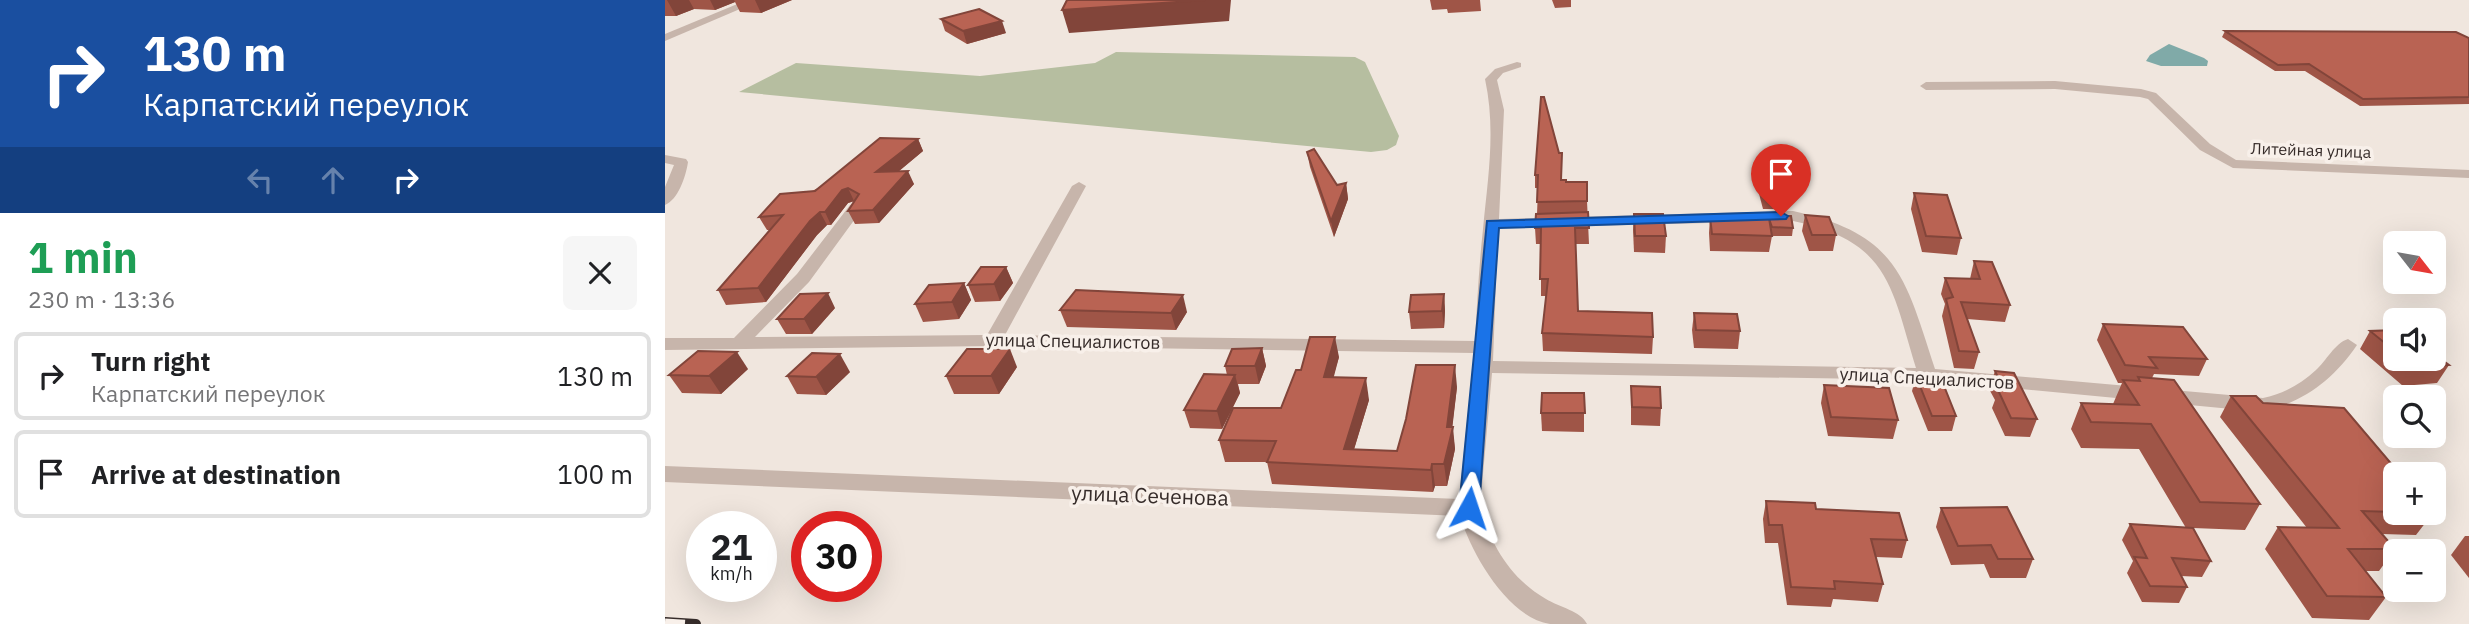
<!DOCTYPE html>
<meta charset="utf-8">
<style>
body{margin:0;font-family:"IBM Plex Sans",sans-serif;background:#f6f6f6;color:#202124;height:100vh;display:flex;flex-direction:column;font-size:26px;white-space:nowrap}
*{box-sizing:border-box;margin:0}
p{font-size:23px;color:#757577}
.icon{flex:none;width:38px;height:38px;fill:none;stroke:currentColor;stroke-width:2;stroke-linecap:round;stroke-linejoin:round}
.map{position:relative;flex:1;overflow:hidden}
.details{display:flex;flex-direction:column;background:#fff;width:665px}
.details>*{flex:none}
.hud{background:#1a4fa0;color:#fff;overflow:hidden}
.needle{width:46px;rotate:121deg}
.tools{position:absolute;left:1718px;top:231px;display:grid;gap:14px}
.tools a{display:grid;place-items:center;width:63px;height:63px;border-radius:10px;background:#fff;box-shadow:0 7px 28px #0002;font-size:35px}
.speed{position:absolute;left:21px;top:511px;display:flex;gap:14px;font-size:35px;font-weight:700;text-align:center}
.speed>*{display:grid;place-content:center;width:91px;height:91px;border-radius:50%;background:#fff;box-shadow:0 7px 28px #0002;line-height:1}
.speed small{font-size:18px;font-weight:400}
.speed .limit{border:10px solid #d22;background:#fff;color:#111}
.pin{position:absolute;display:grid;place-items:center;width:60px;height:60px;color:#fff;margin:-72px -30px;border-radius:50% 50% 50% 0;rotate:-45deg;box-shadow:0 0 7px #0007}
.pin .icon{rotate:45deg}
.me{position:absolute;width:77px;margin:-38px;rotate:5deg;stroke-linejoin:round;filter:drop-shadow(0 0 5px #0008)}
.turn{display:flex;align-items:center;gap:24px;height:147px;padding:0 28px;font-size:32px}
.turn .icon{width:91px;height:91px;stroke-width:2.5}
.turn b{display:block;font-size:49px;line-height:60px}
.lanes{display:flex;align-items:center;height:66px;padding:0 28px;background:#0003;justify-content:center;gap:35px;direction:ltr}
.lanes .off{opacity:.35}
.round{display:grid;place-items:center;flex:none;width:74px;height:74px;border-radius:10px;background:#f6f6f6}
.headline{display:flex;align-items:center;justify-content:space-between;height:119px;padding:0 28px}
h1{font-size:42px;font-weight:800;line-height:52px;color:#1e9e55}
ul{padding:0;list-style:none}
li{display:flex;align-items:center;gap:21px;height:88px;margin:0 14px 10px;padding:0 14px;border:4px solid #e0e0e0;border-radius:10px}
li div{flex:1}
li b{display:block;font-size:26px}
li em{font-style:normal}
main{display:flex;flex:1;min-height:0}
.map>svg:first-child{display:block}
</style>
<main>
<section class="details">
<div class="hud">
<div class="turn"><svg class="icon" aria-label="right" viewBox="0 0 24 24"><path d="M7 20v-9h11M14 6l5 5-5 5"/></svg><div><b>130 m</b>Карпатский переулок</div></div>
<div class="lanes"><svg class="icon off" aria-label="left" viewBox="0 0 24 24"><path d="M17 20v-9H6M10 6l-5 5 5 5"/></svg><svg class="icon off" aria-label="ahead" viewBox="0 0 24 24"><path d="M12 20V5M6 11l6-6 6 6"/></svg><svg class="icon" aria-label="right" viewBox="0 0 24 24"><path d="M7 20v-9h11M14 6l5 5-5 5"/></svg></div>
</div>
<div class="headline"><div><h1>1 min</h1><p>230 m · 13:36</p></div><a class="round"><svg class="icon" aria-label="close" viewBox="0 0 24 24"><path d="M6 6l12 12M18 6L6 18"/></svg></a></div>
<ul>
<li><svg class="icon" aria-label="right" viewBox="0 0 24 24"><path d="M7 20v-9h11M14 6l5 5-5 5"/></svg><div><b>Turn right</b><p>Карпатский переулок</p></div><em>130 m</em></li>
<li><svg class="icon" aria-label="arrive" viewBox="0 0 24 24"><path d="M6 21V4h12l-3 4 3 4H6"/></svg><div><b>Arrive at destination</b></div><em>100 m</em></li>
</ul>
</section>
<div class="map">
<svg width="1804" height="624" viewBox="0 0 1804 624">
<rect width="100%" height="100%" fill="#f0e6de"/>
<path fill="#b6bea0" d="M451,52L690,57L700,62L734,136L731,145L722,150L706,152L74,92L131,63L315,76L430,63Z"/>
<path fill="#80aaa8" d="M1504,44L1539,58L1543,61L1542,66H1496L1481,61L1485,55Z"/>
<g fill="none" stroke-linecap="round" stroke-linejoin="round">
<g fill="#c7b5ab" fill-rule="evenodd">
<path d="M82,0H96L0,41V34Z"/>
<path d="M852,62L856,63V67L838,73L832,80L839,110L834,219L1128,211C1233,234 1240,277 1270,369L1598,398C1618,394 1636,384 1651,370C1661,361 1670,343 1683,339L1692,345C1668,380 1640,401 1598,412L1262,380L827,373L815,508C827,546 845,578 881,599C894,607 916,611 922,624C910,624 897,624 885,624C843,618 806,553 795,516L0,482V466L794,499L809,353L328,346L0,350V338H69L132,274L185,205L190,203L198,208L144,282L90,337L322,335L407,186L414,182L421,186L340,335L810,341C812,304 814,266 818,229C823,177 831,130 820,79L830,69ZM1128,221C1224,241 1226,286 1251,368L828,361L833,228Z"/>
<path d="M1390,81L1476,89L1491,93L1545,144L1571,160L1804,170V178L1568,168L1535,150L1483,99L1475,97L1390,89L1261,90L1255,86L1261,82Z"/>
<path d="M0,155L21,159L23,162C21,176 13,200 0,205V187L9,165L0,163Z"/>
</g>
<defs>
<path id="rail" d="M0,622L31,624"/>
</defs>
<use href="#rail" stroke="#362c2a" stroke-width="10"/>
<use href="#rail" stroke="#f8f0ea" stroke-width="7" stroke-dasharray="20" stroke-linecap="butt"/>
</g>
<g fill="#9f5547">
<path d="M0,0H127L96,13L75,12L70,2L50,10L29,9L11,16H0Z"/>
<path d="M765,0H815L816,11L783,13L782,9L767,10Z"/>
<path d="M887,0H906V7L890,8Z"/>
<path d="M276,19L341,33L302,44L280,31Z"/>
<path d="M1560,31L1804,38V104L1695,106L1640,71H1610L1557,37Z"/>
<path d="M876,97L896,180L901,182L922,201L924,244H910L913,311L988,337L987,354L878,351L877,333L881,296H876V244H871L870,228L872,214L873,188H870V175Z"/>
<path d="M253,139L258,151L233,172L249,184L214,223L190,224L183,211L190,201L183,203L166,225H162L152,235L101,302L61,305L53,290L104,230H102L94,217Z"/>
<path d="M642,152L672,185L681,183L683,199L669,237L645,167Z"/>
<path d="M1094,170L1123,193L1120,209H1098L1092,186Z"/>
<path d="M1249,193L1296,238L1292,255L1257,252L1246,209Z"/>
<path d="M969,214L1001,236L1000,253L969,252L968,230Z"/>
<path d="M1140,215L1171,235L1168,251H1144L1137,231Z"/>
<path d="M1103,216L1128,228L1127,236H1107L1104,252L1045,251L1044,233L1045,217L1103,218Z"/>
<path d="M1309,261L1345,305L1340,322L1302,319L1314,352L1309,369L1289,368L1277,316L1280,304L1276,294L1280,278L1305,279Z"/>
<path d="M341,267L348,283L335,301L310,302L303,285Z"/>
<path d="M299,283L306,300L294,319L258,322L250,304Z"/>
<path d="M779,294L780,311L779,328L746,329L744,312Z"/>
<path d="M170,308L147,334H121L112,319Z"/>
<path d="M395,310L522,312L511,330L402,327Z"/>
<path d="M1029,313L1075,331L1073,349L1029,348L1027,330Z"/>
<path d="M1438,324L1542,359L1534,376L1489,374L1487,378L1595,504L1580,530L1528,528L1546,561L1537,577L1516,576L1522,587L1514,603L1477,602L1462,573L1468,561L1457,540L1465,524L1521,528L1474,449L1416,448L1406,429L1416,403L1448,404L1457,383H1453L1432,340Z"/>
<path d="M1731,330V359H1769L1784,365L1772,383L1738,386L1695,349L1705,331Z"/>
<path d="M597,348L601,366L594,384H573L575,393L557,429L525,428L519,410L562,375L560,366Z"/>
<path d="M674,357L668,377L704,400L689,449L732,451L792,387L787,427L790,449L782,486H770L768,492L607,484L602,462H560L554,440L616,408L636,370Z"/>
<path d="M352,367L334,394H289L281,376Z"/>
<path d="M83,369L56,394L17,393L4,375Z"/>
<path d="M1330,371L1372,419L1365,437L1340,436L1327,408L1330,400L1324,389Z"/>
<path d="M185,372L161,395L132,394L122,376Z"/>
<path d="M1251,376L1291,416L1287,431H1263L1247,391Z"/>
<path d="M1159,385L1233,420L1228,439L1163,436L1156,403Z"/>
<path d="M966,386L996,408L995,426L966,425Z"/>
<path d="M919,393V432L877,431L876,413Z"/>
<path d="M1566,396L1598,403L1731,474V513H1768L1751,535L1717,534L1730,549L1714,571H1700L1721,597L1704,620L1647,618L1600,549L1613,527L1642,528L1555,417Z"/>
<path d="M1101,501L1151,509L1242,540L1237,558L1211,557L1218,584L1213,602L1168,599L1166,607L1122,605L1113,543H1100L1098,519Z"/>
<path d="M1276,508L1368,559L1361,578H1325L1319,564L1286,565L1271,527Z"/>
<path d="M1800,536H1804V578L1786,555Z"/>
</g>
<g fill="#82453a">
<path d="M2,0H24L29,9L11,16Z"/>
<path d="M45,0H69L70,2L50,10Z"/>
<path d="M90,0H127L96,13Z"/>
<path d="M540,0H566L564,21L404,33L397,10Z"/>
<path d="M337,21L341,33L302,44L298,31Z"/>
<path d="M253,139L258,151L217,185L211,172Z"/>
<path d="M243,171L249,184L214,223L208,210Z"/>
<path d="M681,183L683,199L669,237L666,221Z"/>
<path d="M183,188L189,201L183,203L166,225L160,212L177,190Z"/>
<path d="M155,212L162,225L152,235L101,302L93,288L145,221Z"/>
<path d="M341,267L348,283L335,301L329,284Z"/>
<path d="M299,283L306,300L294,319L287,302Z"/>
<path d="M163,293L170,308L147,334L139,319Z"/>
<path d="M779,294L780,311L779,328L777,311Z"/>
<path d="M518,295L522,312L511,330L506,313Z"/>
<path d="M670,337L674,357L663,399L659,377Z"/>
<path d="M597,348L601,366L594,384L590,366Z"/>
<path d="M345,349L352,367L334,394L326,376Z"/>
<path d="M72,352L83,369L56,394L44,376Z"/>
<path d="M175,354L185,372L161,395L151,377Z"/>
<path d="M790,365L792,387L786,439L788,427L790,449L782,486L779,464L782,427Z"/>
<path d="M570,375L575,393L557,429L552,411Z"/>
<path d="M701,378L704,400L684,466L679,449Z"/>
<path d="M767,464L770,486L768,492L766,470Z"/>
</g>
<g fill="#b96353" stroke="#82453a" stroke-width="2">
<path d="M402,0H540L397,10Z"/>
<path d="M314,9L337,21L298,31L276,19Z"/>
<path d="M1560,31L1791,32L1804,38V97L1698,99L1644,64L1613,65Z"/>
<path d="M876,97H879L894,153H897L896,180H901V182H922V201L872,202L873,175H870Z"/>
<path d="M215,138L253,139L211,172L243,171L208,210L183,211L194,194L183,188L177,190L160,212H155L145,221L93,288L53,290L118,215L94,217L115,194L150,191Z"/>
<path d="M649,149L672,185L681,183L666,221L642,152Z"/>
<path d="M1094,170H1116L1123,193H1100Z"/>
<path d="M1249,193L1282,195L1296,238L1261,236Z"/>
<path d="M923,212L924,228H910L913,311L987,313L988,337L877,333L883,279H875L876,228H870L871,214Z"/>
<path d="M969,214H998L1001,236H970Z"/>
<path d="M1140,215L1164,217L1171,235H1147Z"/>
<path d="M1103,216H1126L1128,228L1107,227Z"/>
<path d="M1045,217L1104,218L1107,236L1047,234Z"/>
<path d="M1309,261L1327,262L1345,305L1296,302L1314,352L1294,351L1281,299L1288,297L1280,278L1315,279Z"/>
<path d="M316,267H341L329,284L303,285Z"/>
<path d="M299,283L287,302L250,304L264,285Z"/>
<path d="M411,290L518,295L506,313L395,310Z"/>
<path d="M163,293L139,319H112L135,294Z"/>
<path d="M779,294L777,311L744,312L746,295Z"/>
<path d="M1029,313L1072,314L1075,331L1031,330Z"/>
<path d="M1438,324L1518,327L1542,359L1484,357L1492,368L1460,365Z"/>
<path d="M1731,330V352L1705,331Z"/>
<path d="M645,337H670L659,377L701,378L679,449L732,451L741,419L751,365H790L782,427H788L779,464H767L766,470L602,462L611,441L554,440L568,408H616L631,370H636Z"/>
<path d="M597,348L590,366H560L567,349Z"/>
<path d="M302,349H345L326,376H281Z"/>
<path d="M33,351L72,352L44,376L4,375Z"/>
<path d="M147,353L175,354L151,377L122,376Z"/>
<path d="M1769,354L1784,365L1749,368L1739,359H1769Z"/>
<path d="M1330,371L1349,373L1372,419L1346,418L1333,390H1339Z"/>
<path d="M539,374L570,375L552,411L519,410Z"/>
<path d="M1251,376H1275L1291,416H1267Z"/>
<path d="M1473,377L1509,380L1595,504L1535,502L1486,424L1426,422L1416,403L1474,405L1458,380L1475,381Z"/>
<path d="M1159,385L1224,388L1233,420L1166,417Z"/>
<path d="M966,386L995,387L996,408L967,407Z"/>
<path d="M877,393H919L920,413H876Z"/>
<path d="M1566,396H1591L1598,403L1679,408L1735,474H1731V512L1697,511L1730,549H1683L1721,597L1662,596L1613,527L1674,528Z"/>
<path d="M1101,501L1150,503L1151,509L1234,513L1242,540L1206,539L1218,584L1169,581L1170,589L1126,587L1117,525H1104Z"/>
<path d="M1342,507L1368,559H1333L1326,545L1293,546L1276,508Z"/>
<path d="M1465,524L1528,528L1546,561L1507,558L1522,587L1485,586L1469,557L1482,558Z"/>
</g>
<path fill="#1a73e8" stroke="#114b97" stroke-width="2" d="M1116,212L1123,216L1121,219L834,228L814,508L811,514L804,516L797,514L794,508L822,221Z"/>
<g text-anchor="middle" dominant-baseline="central" stroke-width="7" stroke-linejoin="round" paint-order="stroke">
<g font-size="16" fill="#362c2a" stroke="#f8f0ea">
<text transform="translate(1646 150) rotate(2)">Литейная улица</text>
</g>
<g font-size="18" fill="#362c2a" stroke="#f8f0ea">
<text transform="translate(408 341) rotate(1)">улица Специалистов</text>
<text transform="translate(1262 378) rotate(3)">улица Специалистов</text>
</g>
<g font-size="21" fill="#362c2a" stroke="#f8f0ea">
<text transform="translate(485 495) rotate(2)">улица Сеченова</text>
</g>
</g>
</svg>
<div class="tools">
<a><svg class="needle" viewBox="-14 -14 28 28"><path d="M0-13l5 13h-10z" fill="#e53935"/><path d="M0 13l5-13h-10z" fill="#757577"/></svg></a>
<a><svg class="icon" aria-label="sound" viewBox="0 0 24 24"><path d="M4 9h4l5-4v14l-5-4H4zM17 9q2 3 0 6"/></svg></a>
<a><svg class="icon" aria-label="search" viewBox="0 0 24 24"><circle cx="10" cy="10" r="6"/><path d="M15 15l6 6"/></svg></a>
<a>+</a>
<a>−</a>
</div>
<div class="speed"><div>21<small>km/h</small></div><div class="limit">30</div></div>
<div class="pin" style="left:1116px;top:216px;background:#d93025"><svg class="icon" aria-label="arrive" viewBox="0 0 24 24"><path d="M6 21V4h12l-3 4 3 4H6"/></svg></div>
<svg class="me" style="left:804px;top:508px" viewBox="-20 -20 40 40"><path d="M0-17L14 15 0 8-14 15z" fill="#1a73e8" stroke="#fff" stroke-width="4"/></svg>
</div>
</main>
